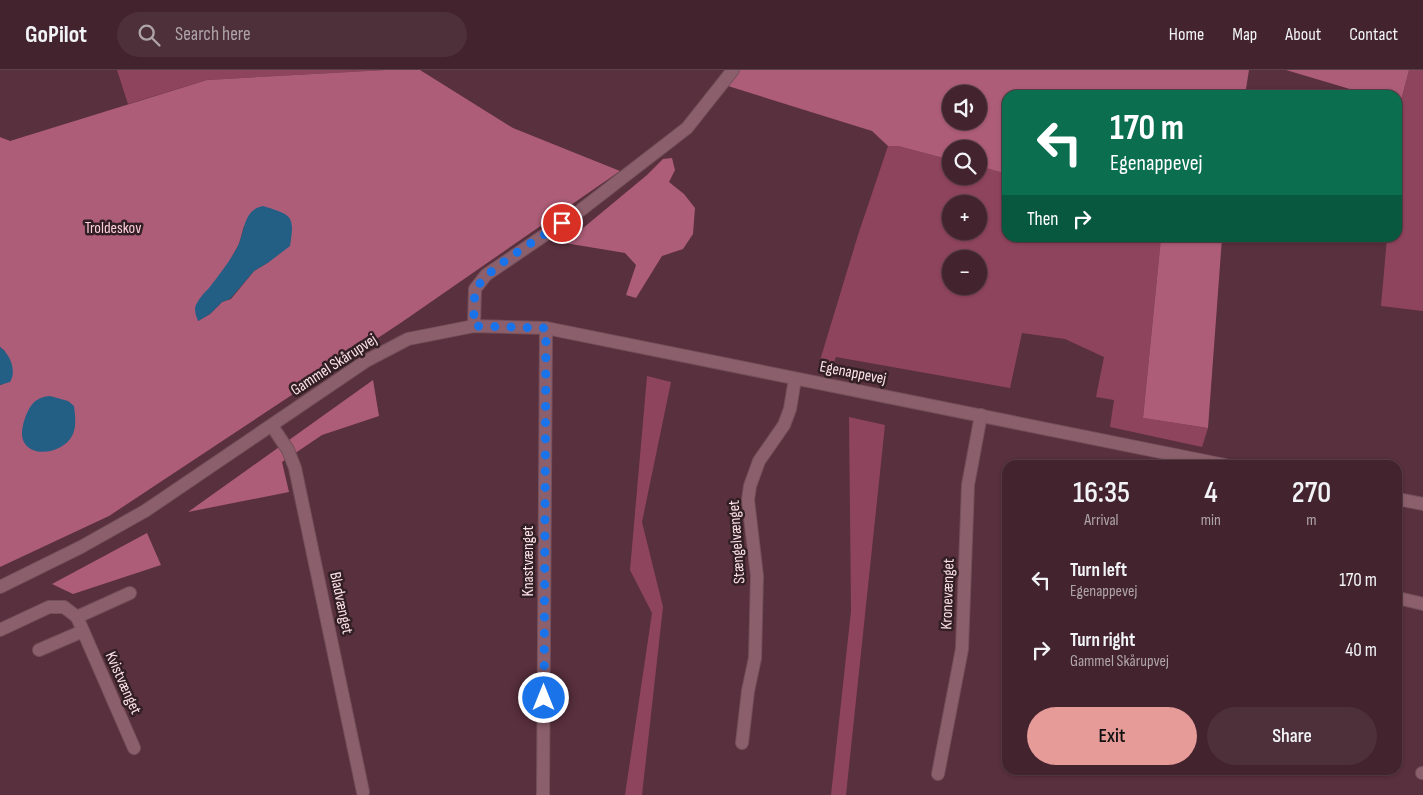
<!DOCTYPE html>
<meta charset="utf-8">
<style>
body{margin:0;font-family:"Sofia Sans Condensed",sans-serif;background:#4d303a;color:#f1f3f6;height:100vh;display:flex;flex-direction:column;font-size:19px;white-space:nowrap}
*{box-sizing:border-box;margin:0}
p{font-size:16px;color:#afa4aa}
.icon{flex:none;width:28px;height:28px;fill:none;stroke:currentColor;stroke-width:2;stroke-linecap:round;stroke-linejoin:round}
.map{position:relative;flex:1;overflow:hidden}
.details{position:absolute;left:1002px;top:390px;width:400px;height:315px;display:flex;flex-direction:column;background:#43242e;border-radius:15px;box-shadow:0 1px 4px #0004,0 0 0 1px #5b414a}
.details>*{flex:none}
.hud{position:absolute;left:1002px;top:20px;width:400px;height:152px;border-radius:15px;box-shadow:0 1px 4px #0004,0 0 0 1px #5b414a;background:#0b6e4f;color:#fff;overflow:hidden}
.controls{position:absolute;left:942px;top:15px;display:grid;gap:10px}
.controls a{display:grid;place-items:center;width:45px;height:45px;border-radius:50%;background:#43242e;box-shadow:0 1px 4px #0004,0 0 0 1px #5b414a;font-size:25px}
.pin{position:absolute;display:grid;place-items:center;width:42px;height:42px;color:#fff;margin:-21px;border:2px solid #fff;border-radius:50%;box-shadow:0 1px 5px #0007}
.me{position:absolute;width:55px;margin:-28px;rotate:0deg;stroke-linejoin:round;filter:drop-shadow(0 0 4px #0008)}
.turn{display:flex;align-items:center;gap:18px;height:105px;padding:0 25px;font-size:22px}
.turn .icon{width:65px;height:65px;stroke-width:2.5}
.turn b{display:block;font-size:35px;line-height:42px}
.then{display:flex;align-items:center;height:48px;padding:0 25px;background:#0003;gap:10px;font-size:19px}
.eta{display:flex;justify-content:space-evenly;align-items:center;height:85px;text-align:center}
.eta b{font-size:30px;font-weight:600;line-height:35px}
.action{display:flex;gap:10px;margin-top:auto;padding:10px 25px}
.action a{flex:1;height:58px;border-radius:30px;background:#e69b98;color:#111;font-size:20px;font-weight:600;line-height:58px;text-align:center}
.action a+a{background:#4d303a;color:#f1f3f6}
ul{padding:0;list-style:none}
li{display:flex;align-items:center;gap:15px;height:70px;padding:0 25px}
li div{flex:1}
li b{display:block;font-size:19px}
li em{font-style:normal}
header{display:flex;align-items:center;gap:30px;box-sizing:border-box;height:70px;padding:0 25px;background:#43242e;border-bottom:1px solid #5b414a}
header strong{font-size:24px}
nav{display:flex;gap:28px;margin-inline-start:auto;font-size:18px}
.search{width:350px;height:45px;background:#4d303a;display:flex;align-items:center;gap:12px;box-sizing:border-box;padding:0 18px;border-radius:28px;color:#afa4aa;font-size:19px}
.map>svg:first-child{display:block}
</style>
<header>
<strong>GoPilot</strong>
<div class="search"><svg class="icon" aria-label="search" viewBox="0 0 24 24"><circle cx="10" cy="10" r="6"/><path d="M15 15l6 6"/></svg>Search here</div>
<nav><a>Home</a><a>Map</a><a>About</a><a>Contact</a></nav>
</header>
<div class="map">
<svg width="1423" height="725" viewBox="0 0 1423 725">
<rect width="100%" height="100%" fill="#59303d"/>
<g fill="#8e445d" fill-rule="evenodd">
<path d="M117,0H386L207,10L128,34Z"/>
<path d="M1409,0H1423V241L1381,236L1387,168H1398V61L1400,34Z"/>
<path d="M888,76H898L951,90V106H979V96L1007,104L1008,168H1161L1143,348L1208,358L1202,377L1110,357L1114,330L1096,327L1104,287L1065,269L1022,263L1010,318L836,287L831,301L818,297L858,165ZM951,134H979V161H951ZM951,189H979V216H951Z"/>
<path d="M647,306L671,312L642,452L663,537L642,725H625L652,543L630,500Z"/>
<path d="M849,347L885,355L846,725H831L851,541Z"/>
</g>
<g fill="#ad5d77" fill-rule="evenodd">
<path d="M386,0H420L513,58L620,101L402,252L109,446L0,497V315H2L5,281L0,277V67L10,71L207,10ZM244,156L269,192L254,201L231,229L222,232L210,244L198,251L218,207L229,192L239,174Z"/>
<path d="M740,0H1249L1245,25H1008L1007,104L979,96V79H951V90L898,76H888L872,61L728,16ZM951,24H979V51H951Z"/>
<path d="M1286,0H1409L1400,34L1398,33V25H1370Z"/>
<path d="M672,88L675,100L669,112L684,124L695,138L693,164L683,179L662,186L636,228L626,225L636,195L625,183L565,173L647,105L663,89Z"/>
<path d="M1161,168H1222L1208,358L1143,348Z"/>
<path d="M373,310L379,346L322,365L282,392L289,422L188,442Z"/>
<path d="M147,463L161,495L73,524L52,514Z"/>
</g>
<g fill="#235f85">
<path d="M263,136C292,145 295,145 290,176L269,192L254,201L230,229L222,232L210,244L198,251C196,246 193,238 197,233C200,227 205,222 209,218C220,204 230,191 238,176C245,161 243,140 263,136Z"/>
<path d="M0,277C10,284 17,301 10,312L0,315Z"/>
<path d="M50,326L68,331L74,336C75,345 77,357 72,366C64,382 31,390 23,370C20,362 24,350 27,343C32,332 38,327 50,326Z"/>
</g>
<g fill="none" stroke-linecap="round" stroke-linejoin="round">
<defs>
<g id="minor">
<path d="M474,256L475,219L486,205L577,143L687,58L733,0"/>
<path d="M272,356L288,380L295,398L363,722"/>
<path d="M1398,429L1423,434"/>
<path d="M0,517L81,477L145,441L366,291L408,269L474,256L546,258L1225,395"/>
<path d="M1398,528L1423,534"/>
<path d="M77,547L130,523"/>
<path d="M0,560L49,537H64L77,547L134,678"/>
<path d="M39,580L83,561"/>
<path d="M742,673L748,621L755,588L757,506L748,430L750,416L759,391L784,355L790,339L795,309"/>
<path d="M1422,703H1423"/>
<path d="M938,704L962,579L968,415L981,345"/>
<path d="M543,725L546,258"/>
</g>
</defs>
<use href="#minor" stroke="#73505b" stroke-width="14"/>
<use href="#minor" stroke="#8c5f6c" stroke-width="12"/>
</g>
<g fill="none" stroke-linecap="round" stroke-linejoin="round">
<path stroke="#1a73e8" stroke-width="9" stroke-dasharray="0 16.2" d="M544,628L546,258L474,256C474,247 473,224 477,218C487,198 542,167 562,153"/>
</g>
<g text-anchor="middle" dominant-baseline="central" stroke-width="5" stroke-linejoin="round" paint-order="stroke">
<g font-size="16" fill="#fdcedb" stroke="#321f25">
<text x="113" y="158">Troldeskov</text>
</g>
<g font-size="16" fill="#fde3e9" stroke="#321f25">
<text transform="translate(334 295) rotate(-33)">Gammel Skårupvej</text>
<text transform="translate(853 303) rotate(11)">Egenappevej</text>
<text transform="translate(737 472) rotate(-94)">Stængelvænget</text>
<text transform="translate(528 491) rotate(-90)">Knastvænget</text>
<text transform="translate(948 524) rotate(-88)">Kronevænget</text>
<text transform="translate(341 533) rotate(78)">Bladvænget</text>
<text transform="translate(123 613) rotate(66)">Kvistvænget</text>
</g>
</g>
</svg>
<div class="controls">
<a><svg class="icon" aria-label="sound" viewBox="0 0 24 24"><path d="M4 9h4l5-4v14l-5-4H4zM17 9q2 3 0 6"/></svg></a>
<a><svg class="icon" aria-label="search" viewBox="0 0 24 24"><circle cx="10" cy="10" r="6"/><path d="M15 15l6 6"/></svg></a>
<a>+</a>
<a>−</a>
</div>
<div class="pin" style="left:562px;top:153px;background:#d93025"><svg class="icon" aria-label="arrive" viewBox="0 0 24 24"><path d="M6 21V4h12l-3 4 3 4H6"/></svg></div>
<svg class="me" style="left:544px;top:628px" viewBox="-20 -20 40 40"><circle r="17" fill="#1a73e8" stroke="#fff" stroke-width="3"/><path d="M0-11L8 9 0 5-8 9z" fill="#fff"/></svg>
<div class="hud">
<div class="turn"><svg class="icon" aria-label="left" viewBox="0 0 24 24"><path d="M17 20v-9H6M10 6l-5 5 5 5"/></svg><div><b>170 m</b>Egenappevej</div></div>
<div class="then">Then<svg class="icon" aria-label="right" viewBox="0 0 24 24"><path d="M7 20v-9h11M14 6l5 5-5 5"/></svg></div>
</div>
<section class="details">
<div class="eta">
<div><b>16:35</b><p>Arrival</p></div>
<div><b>4</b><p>min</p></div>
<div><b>270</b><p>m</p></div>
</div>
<ul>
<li><svg class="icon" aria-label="left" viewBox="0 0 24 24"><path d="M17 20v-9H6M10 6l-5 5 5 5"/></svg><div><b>Turn left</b><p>Egenappevej</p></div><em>170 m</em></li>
<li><svg class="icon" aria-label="right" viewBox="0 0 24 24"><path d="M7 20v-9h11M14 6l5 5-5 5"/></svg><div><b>Turn right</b><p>Gammel Skårupvej</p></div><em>40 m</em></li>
</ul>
<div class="action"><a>Exit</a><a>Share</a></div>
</section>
</div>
